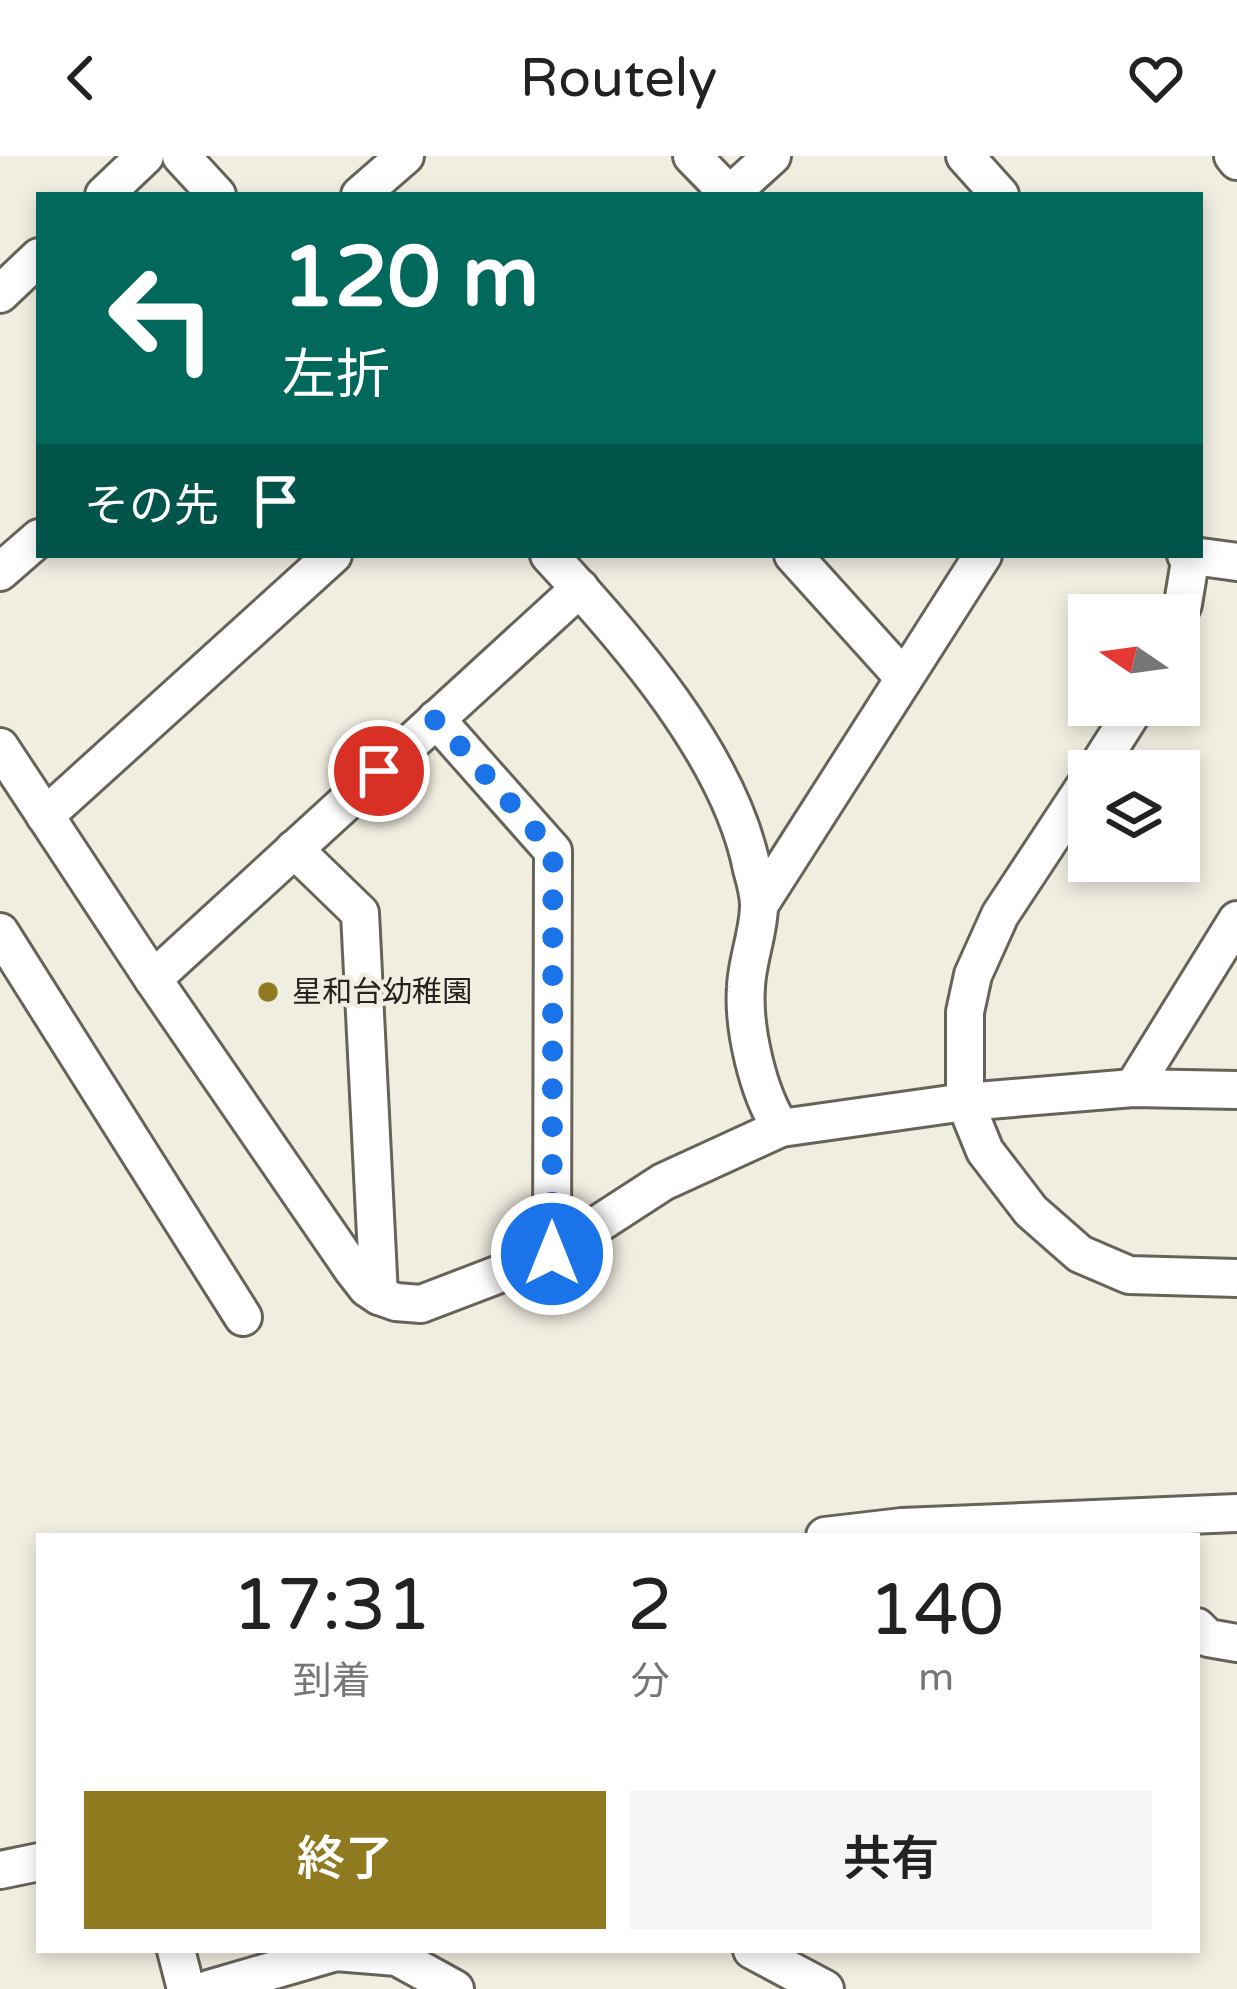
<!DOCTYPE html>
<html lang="ja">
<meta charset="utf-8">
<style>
body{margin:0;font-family:"Varela Round","Noto Sans JP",sans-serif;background:#f6f6f6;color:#222;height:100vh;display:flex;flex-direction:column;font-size:45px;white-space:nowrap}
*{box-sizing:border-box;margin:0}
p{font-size:39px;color:#767676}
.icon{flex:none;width:66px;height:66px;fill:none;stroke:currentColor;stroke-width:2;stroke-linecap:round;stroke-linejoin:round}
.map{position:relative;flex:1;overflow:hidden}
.side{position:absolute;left:36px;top:1377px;width:1164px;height:420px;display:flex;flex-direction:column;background:#fff;border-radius:0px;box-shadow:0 6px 18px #0003}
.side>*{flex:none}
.hud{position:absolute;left:36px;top:36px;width:1167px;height:366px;border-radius:0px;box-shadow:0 6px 18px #0003;background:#00695c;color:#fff;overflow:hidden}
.needle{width:78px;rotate:283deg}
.fabs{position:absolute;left:1068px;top:438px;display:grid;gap:24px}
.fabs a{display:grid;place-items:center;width:132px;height:132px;border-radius:0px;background:#fff;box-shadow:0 6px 18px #0003;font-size:60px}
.pin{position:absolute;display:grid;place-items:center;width:102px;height:102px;color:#fff;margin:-51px;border:6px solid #fff;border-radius:50%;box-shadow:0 3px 12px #0007}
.me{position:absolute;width:132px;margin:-66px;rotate:0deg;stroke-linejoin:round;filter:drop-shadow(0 0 9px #0008)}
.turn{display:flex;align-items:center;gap:42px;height:252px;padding:0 48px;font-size:54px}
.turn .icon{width:156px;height:156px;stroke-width:2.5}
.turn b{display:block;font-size:84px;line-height:102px}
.then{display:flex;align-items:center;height:114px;padding:0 48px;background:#0003;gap:24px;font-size:45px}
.eta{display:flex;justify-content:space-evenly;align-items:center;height:204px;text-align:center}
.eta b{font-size:72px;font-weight:600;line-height:84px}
.button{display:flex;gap:24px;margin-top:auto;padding:24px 48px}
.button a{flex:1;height:138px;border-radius:0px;background:#8f7a1f;color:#fff;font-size:48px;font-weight:600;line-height:138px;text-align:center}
.button a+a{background:#f6f6f6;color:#222}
header{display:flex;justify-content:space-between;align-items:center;height:156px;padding:0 48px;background:#fff;font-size:54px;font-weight:600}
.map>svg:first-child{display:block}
</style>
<header><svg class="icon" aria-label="back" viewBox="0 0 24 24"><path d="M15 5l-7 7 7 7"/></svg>Routely<svg class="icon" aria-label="heart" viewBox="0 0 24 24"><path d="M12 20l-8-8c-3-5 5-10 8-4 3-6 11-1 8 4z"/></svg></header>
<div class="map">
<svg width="1237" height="1833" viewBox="0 0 1237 1833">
<rect width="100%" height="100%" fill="#f0ede1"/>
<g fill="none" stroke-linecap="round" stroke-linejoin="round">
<defs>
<g id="minor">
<path d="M181,0L217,39"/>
<path d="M692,0L730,39"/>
<path d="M965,0L1000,39"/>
<path d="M1233,0L1237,5"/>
<path d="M104,39L145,0"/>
<path d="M360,39L405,0"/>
<path d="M729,39L772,0"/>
<path d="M0,138L39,101"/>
<path d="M549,399C626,482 730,600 752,713C755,724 759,737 759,749C759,776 747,804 746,831C743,872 758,938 781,972"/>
<path d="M793,399L904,522"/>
<path d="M1186,399L1237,406"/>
<path d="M0,416L39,382"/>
<path d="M1178,459L1183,448L1191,399"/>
<path d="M436,563L553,695L552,1098"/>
<path d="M0,591L153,823L353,1114L367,1132L379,1140L396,1146L421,1148L552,1098L663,1026L781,972L965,946L1133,932L1237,934"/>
<path d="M1095,615L1137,549"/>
<path d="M1089,624L1000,759L973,819L965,856V946L985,995L1031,1055L1080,1098L1129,1119L1237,1122"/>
<path d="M45,660L333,399"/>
<path d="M294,693L360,757L379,1140"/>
<path d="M760,748L983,399"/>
<path d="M0,776L243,1161"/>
<path d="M153,823L580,432"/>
<path d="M1133,932L1237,764"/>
<path d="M825,1380L902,1371L1237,1357"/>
<path d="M1197,1471L1208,1482L1237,1487"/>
<path d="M0,1714L39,1706"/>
<path d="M176,1794L186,1833"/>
<path d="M752,1794L825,1833"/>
<path d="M209,1833L336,1796L397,1801L455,1833"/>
</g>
</defs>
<use href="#minor" stroke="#666459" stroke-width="42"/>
<use href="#minor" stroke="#fff" stroke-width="36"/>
</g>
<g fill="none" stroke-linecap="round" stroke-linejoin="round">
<path stroke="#1a73e8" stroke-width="21" stroke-dasharray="0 37.8" d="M379,615L436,563L553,695L552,1098"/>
</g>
<circle fill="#8f7a1f" stroke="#f0ede1" stroke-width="4.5" cx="268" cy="836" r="12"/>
<g text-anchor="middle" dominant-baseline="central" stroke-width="9" stroke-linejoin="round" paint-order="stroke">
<g font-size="30" fill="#25231f" stroke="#f0ede1" text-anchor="start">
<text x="292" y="836">星和台幼稚園</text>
</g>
</g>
</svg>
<div class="fabs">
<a><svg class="needle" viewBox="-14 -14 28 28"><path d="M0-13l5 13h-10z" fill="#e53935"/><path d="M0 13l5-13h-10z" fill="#767676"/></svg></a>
<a><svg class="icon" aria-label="layers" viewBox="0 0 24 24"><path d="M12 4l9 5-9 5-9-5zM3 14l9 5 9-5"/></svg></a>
</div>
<div class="pin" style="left:379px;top:615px;background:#d93025"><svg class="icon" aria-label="arrive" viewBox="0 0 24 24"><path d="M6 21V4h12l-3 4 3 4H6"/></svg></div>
<svg class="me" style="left:552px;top:1098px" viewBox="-20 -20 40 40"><circle r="17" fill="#1a73e8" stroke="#fff" stroke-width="3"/><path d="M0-11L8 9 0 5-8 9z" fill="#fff"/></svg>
<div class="hud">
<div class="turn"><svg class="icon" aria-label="left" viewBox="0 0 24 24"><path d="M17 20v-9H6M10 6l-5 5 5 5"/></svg><div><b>120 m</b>左折</div></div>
<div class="then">その先<svg class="icon" aria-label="arrive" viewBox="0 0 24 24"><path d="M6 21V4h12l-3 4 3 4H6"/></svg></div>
</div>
<section class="side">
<div class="eta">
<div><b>17:31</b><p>到着</p></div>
<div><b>2</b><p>分</p></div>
<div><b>140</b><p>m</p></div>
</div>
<div class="button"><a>終了</a><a>共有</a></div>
</section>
</div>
